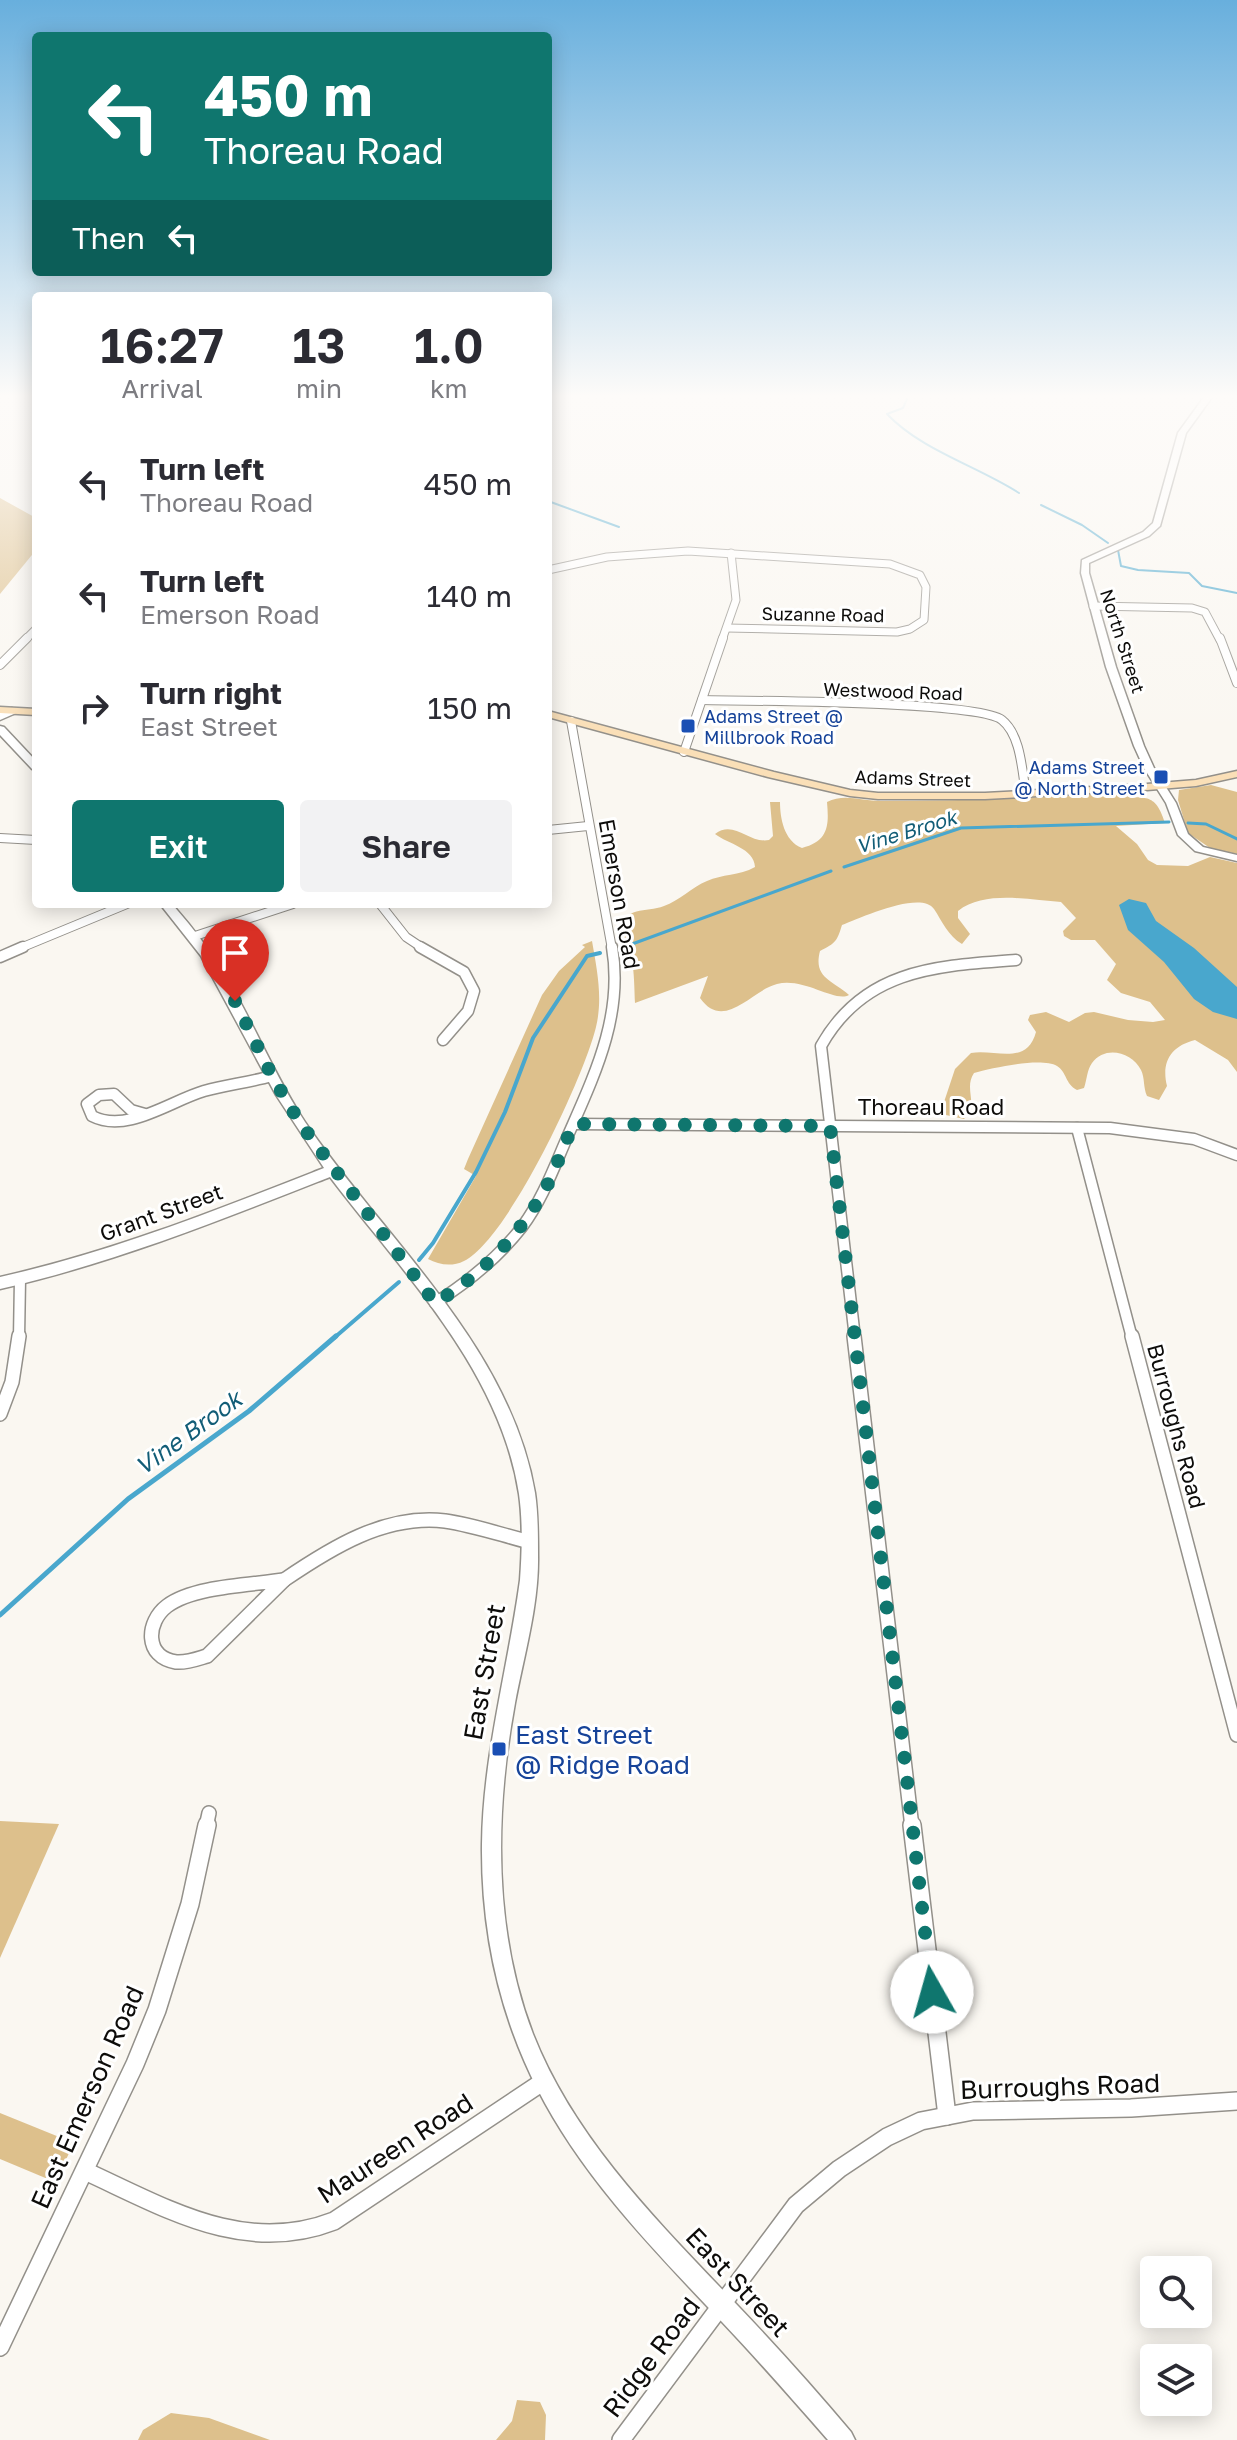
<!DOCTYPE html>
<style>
body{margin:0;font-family:"Golos Text",sans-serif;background:#f2f2f3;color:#2b2b33;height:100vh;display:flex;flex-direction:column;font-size:30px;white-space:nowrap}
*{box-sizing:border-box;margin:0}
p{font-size:26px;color:#7c7c81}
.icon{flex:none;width:44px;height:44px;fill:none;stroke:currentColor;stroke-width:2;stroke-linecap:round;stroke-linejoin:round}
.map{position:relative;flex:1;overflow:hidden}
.panel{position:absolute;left:32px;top:292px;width:520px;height:616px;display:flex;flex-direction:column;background:#fff;border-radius:8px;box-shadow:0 4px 20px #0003}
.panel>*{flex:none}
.hud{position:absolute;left:32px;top:32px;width:520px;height:244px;border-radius:8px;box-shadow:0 4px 20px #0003;background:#0f766e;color:#fff;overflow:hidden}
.buttons{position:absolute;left:1140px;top:2256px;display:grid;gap:16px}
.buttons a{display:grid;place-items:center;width:72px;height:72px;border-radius:8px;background:#fff;box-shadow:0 4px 20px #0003;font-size:40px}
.pin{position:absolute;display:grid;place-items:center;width:68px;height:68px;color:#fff;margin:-82px -34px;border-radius:50% 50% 50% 0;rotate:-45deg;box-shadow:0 0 8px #0007}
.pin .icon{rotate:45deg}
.me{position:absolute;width:88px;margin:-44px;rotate:353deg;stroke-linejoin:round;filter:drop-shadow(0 0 6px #0008)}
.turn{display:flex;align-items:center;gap:28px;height:168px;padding:0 40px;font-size:36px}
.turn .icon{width:104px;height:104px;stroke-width:2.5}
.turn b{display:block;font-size:56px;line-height:68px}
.then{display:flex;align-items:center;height:76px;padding:0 40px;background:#0003;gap:16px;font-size:30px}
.eta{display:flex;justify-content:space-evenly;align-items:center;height:136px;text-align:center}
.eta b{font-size:48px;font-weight:600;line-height:56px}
.action{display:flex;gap:16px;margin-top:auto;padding:16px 40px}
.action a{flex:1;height:92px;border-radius:8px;background:#0f766e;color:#fff;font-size:32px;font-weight:600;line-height:92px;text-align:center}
.action a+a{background:#f2f2f3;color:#2b2b33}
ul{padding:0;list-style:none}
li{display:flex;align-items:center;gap:24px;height:112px;padding:0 40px}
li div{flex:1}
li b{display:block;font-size:30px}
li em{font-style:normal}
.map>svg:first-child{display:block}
</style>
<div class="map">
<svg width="1237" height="2440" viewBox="0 0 1237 2440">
<rect width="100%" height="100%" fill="#faf7f1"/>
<g fill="#ddc08c">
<path d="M0,498L36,518V550L0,594Z"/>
<path d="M1211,785L1237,792V854L1210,848L1188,833L1178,800L1179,790Z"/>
<path d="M1115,793C1142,803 1154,787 1165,823L1116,826L1137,844L1148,860L1157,865L1188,866L1210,857L1237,863V1072L1228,1060L1195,1040C1171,1046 1161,1062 1167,1086L1159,1100L1147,1096C1143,1087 1145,1078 1141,1070C1132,1052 1105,1045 1092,1063C1087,1070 1087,1079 1084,1088L1077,1090C1065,1084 1067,1072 1057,1066C1041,1057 992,1068 974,1073C963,1089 980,1106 964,1119L946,1115L942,1108L955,1069L971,1053C996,1049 1027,1066 1036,1032L1028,1020L1030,1015L1046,1012L1069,1022L1085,1013L1094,1012L1128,1020L1153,1022L1165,1020L1150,1002L1121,993L1107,980L1116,964L1095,940H1071L1064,936L1063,931L1076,918L1061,902C1029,900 985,890 958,911V918L970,934L962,944C948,936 942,921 934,909C921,890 860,918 842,925C837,941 836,943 820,951C813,978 832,980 849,995C835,1003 804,977 777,984C752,990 724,1032 700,998L708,976L635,1003C634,983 635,948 621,932C623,905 646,913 664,906C679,901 692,887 707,881C722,874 739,876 755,867C754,848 728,844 715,834C734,819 749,844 769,840L773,836L770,802H780C780,818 784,841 802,848C829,841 829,825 827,802C844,793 862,801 881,801C959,801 1037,798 1115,793Z"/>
<path d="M592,941C597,970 603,998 596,1027C584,1077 509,1238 464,1261C452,1267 439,1265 428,1259L476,1176L464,1169L468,1159L542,995L559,971L585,947L582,945Z"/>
<path d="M0,1821L59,1824L0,1958Z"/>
<path d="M0,2113L74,2143L55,2182L0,2159Z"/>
<path d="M517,2400L540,2402L546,2415L545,2440H496L512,2421Z"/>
<path d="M171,2413L209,2418L270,2440H138L143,2430Z"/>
</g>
<path fill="#49a7cd" d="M1129,899L1146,903L1156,921L1194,948L1237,987V1019L1213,1012L1194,999L1164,962L1128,930L1119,905Z"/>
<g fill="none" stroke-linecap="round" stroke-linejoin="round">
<g stroke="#49a7cd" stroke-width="2">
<path d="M905,393L907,399L903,408L887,414C921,450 977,466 1019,493"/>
<path d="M548,501L619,527"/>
<path d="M1041,505L1082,525L1108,543"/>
<path d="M1118,550L1121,566L1138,570L1189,573L1202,586L1237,593"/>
</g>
<g stroke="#49a7cd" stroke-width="3">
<path d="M1188,823L1206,824L1237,839"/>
<path d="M844,867L961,828L1169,822"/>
<path d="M624,947L831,871"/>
</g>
<g stroke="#49a7cd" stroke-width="4">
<path d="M419,1260L433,1243L476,1172L505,1112L533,1038L587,956L600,953"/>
<path d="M334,1338L399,1282"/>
</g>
<path stroke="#49a7cd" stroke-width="5" d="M0,1615L128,1499L249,1411L336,1336"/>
<defs>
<g id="minor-far4">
<path d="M548,570L607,557L688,551L890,564L920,575L926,587L924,620L910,629L897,632L727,628"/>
<path d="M1093,606L1192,608L1205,612L1220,640"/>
<path d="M25,640L36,629"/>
<path d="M722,640L736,600L731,553"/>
</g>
<g id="minor-far3">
<path d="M1220,638L1237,683"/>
<path d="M0,665L27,638"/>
<path d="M702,700C748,701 977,701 1002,720C1021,735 1022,771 1026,794"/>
<path d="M571,721L612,949"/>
<path d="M684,752L723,638"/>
<path d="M548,830L588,826"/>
<path d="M0,838L36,840"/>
<path d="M380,904L406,937L424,949"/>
<path d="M195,936L293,904"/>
<path d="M18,949L127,904"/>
</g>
<g id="minor-far2">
<path d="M420,947L464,972L474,991L468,1011L443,1040"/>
<path d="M0,957L23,947"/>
<path d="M145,1114L131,1110L114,1094L99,1095L87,1104L92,1116C127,1134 170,1101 204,1091C227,1085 250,1082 272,1076"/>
<path d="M574,1124L1110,1128L1194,1139L1237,1155"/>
<path d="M1077,1128L1132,1338"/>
<path d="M435,1303C468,1282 498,1258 522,1227C542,1200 553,1170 566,1140C593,1078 624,1017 612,947"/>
<path d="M19,1338L20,1279"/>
<path d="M855,1338L821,1046C864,969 936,966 1016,960"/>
</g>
<g id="minor-far1">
<path d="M854,1336L912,1827"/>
<path d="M1132,1336L1237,1735"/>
<path d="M0,1414L12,1382L19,1336"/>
<path d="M284,1580L207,1656C197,1659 187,1663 176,1662C144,1657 146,1622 167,1606C193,1586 252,1585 284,1580Z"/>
<path d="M284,1580C331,1548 385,1514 445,1521C473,1525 502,1535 530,1542"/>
<path d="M206,1827L209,1813"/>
</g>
<g id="minor">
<path d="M912,1825L947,2116"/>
<path d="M85,2171C166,2208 244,2256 334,2221L544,2081"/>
<path d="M0,2347L135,2064L157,2010L190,1904L207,1825"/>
<path d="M621,2440L796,2205L839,2169L887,2137L921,2121L973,2111L1131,2108L1237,2101"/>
</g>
<g id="tertiary">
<path d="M1207,393H1215L1186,433L1160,526L1149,536L1089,563V573L1116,667L1144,746L1154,768L1176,803L1188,834L1203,847L1237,855V861L1195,851L1178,835L1166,803L1144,768L1134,746L1106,667L1081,573L1082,560L1143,532L1153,523L1178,433Z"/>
<path d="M12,708L17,711L16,713L0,720V713Z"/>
<path d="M0,726L4,727L36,761V770L32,769L0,735Z"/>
<path d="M160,904H172C194,929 213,954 229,982C256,1028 276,1078 305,1122C385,1240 510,1346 535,1493C538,1513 538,1535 538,1555C539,1605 524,1655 515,1703C495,1812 493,1930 533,2034C575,2141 661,2225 739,2307C778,2348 815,2389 851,2432L855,2440H828C793,2400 759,2361 722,2322C655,2251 583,2178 538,2090C499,2014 481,1930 482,1844C483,1754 508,1669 520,1580C522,1552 523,1522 519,1494C500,1370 402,1272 330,1177C221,1220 114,1263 0,1289V1277C112,1252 217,1210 324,1168L276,1095L201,956Z"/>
</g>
<g id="secondary">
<path d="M0,707L36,709V715L0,713Z"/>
<path d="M548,711L774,772L850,790L878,793H985L1147,784L1196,780L1237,771V777L1196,786L1147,790L985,799H878L850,796L768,777L548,717Z"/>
</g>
</defs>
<use href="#minor-far4" stroke="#93908a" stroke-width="9"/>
<use href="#minor-far3" stroke="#93908a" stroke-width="10"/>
<use href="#minor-far2" stroke="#93908a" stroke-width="13"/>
<use href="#minor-far1" stroke="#93908a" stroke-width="16"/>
<use href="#minor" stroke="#93908a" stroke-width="20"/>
<use href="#tertiary" stroke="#93908a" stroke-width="3"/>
<use href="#secondary" stroke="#93908a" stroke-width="3"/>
<use href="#minor-far4" stroke="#fff" stroke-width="7"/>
<use href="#minor-far3" stroke="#fff" stroke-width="8"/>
<use href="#minor-far2" stroke="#fff" stroke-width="10"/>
<use href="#minor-far1" stroke="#fff" stroke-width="13"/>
<use href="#minor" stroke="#fff" stroke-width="17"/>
<use href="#tertiary" fill="#fff" fill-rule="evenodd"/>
<use href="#secondary" fill="#fadfb7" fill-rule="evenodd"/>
</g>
<linearGradient id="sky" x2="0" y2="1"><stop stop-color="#68afdd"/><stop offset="0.54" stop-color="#fdfbf9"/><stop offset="1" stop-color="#fdfbf9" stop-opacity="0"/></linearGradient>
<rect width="1237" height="734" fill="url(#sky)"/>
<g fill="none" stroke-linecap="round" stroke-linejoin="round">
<path stroke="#0f766e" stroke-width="14" stroke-dasharray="0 25.2" d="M235,1001L272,1076L300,1123L435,1303C478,1277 513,1242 540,1198C554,1176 562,1148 574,1124L830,1126L932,1992"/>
</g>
<g fill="#1a4fb4" stroke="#fff" stroke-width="3">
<rect x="680" y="718" width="16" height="16" rx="4"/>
<rect x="1153" y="769" width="16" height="16" rx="4"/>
<rect x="491" y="1741" width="16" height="16" rx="4"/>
</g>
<g text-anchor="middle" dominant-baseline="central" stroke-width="6" stroke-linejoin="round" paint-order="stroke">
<g font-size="18" fill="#0d0c0a" stroke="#fff">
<text transform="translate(823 614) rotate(1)">Suzanne Road</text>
<text transform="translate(1123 641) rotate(72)">North Street</text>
<text transform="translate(893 691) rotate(2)">Westwood Road</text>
<text transform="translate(913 778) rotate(2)">Adams Street</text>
</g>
<g font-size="18" fill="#164399" stroke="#fff" text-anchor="start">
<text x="704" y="716">Adams Street @<tspan x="704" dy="21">Millbrook Road</tspan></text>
<text x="1145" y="767" text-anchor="end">Adams Street<tspan x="1145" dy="21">@ North Street</tspan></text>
</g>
<g font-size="20" font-style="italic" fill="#125d77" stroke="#fff">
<text transform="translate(906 831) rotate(-17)">Vine Brook</text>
</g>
<g font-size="22" fill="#0d0c0a" stroke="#fff">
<text transform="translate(620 894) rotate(80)">Emerson Road</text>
<text x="931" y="1106">Thoreau Road</text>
<text transform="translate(161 1212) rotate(-20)">Grant Street</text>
<text transform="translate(1177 1426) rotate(75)">Burroughs Road</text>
</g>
<g font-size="24" font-style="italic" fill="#125d77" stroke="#fff">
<text transform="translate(188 1432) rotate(-36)">Vine Brook</text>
</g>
<g font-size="26" fill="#0d0c0a" stroke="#fff">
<text transform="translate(484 1672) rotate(-80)">East Street</text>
<text transform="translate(1060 2086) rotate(-2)">Burroughs Road</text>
<text transform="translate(87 2097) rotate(-66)">East Emerson Road</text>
<text transform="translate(395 2148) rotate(-33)">Maureen Road</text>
<text transform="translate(738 2282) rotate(47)">East Street</text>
<text transform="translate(651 2357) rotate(-53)">Ridge Road</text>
</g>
<g font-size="26" fill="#164399" stroke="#fff" text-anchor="start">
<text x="515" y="1734">East Street<tspan x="515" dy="30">@ Ridge Road</tspan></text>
</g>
</g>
</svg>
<div class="buttons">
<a><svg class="icon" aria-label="search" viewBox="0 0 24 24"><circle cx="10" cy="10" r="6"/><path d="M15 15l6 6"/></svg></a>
<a><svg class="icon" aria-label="layers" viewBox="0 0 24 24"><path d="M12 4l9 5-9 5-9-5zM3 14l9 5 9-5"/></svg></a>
</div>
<div class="pin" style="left:235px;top:1001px;background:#d93025"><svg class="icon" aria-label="arrive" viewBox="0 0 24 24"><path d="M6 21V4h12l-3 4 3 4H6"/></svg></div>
<svg class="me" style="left:932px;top:1992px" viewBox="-20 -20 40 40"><circle r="19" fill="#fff"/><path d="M0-13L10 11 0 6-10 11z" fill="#0f766e"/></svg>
<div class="hud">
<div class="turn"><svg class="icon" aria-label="left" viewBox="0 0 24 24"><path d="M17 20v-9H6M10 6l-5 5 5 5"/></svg><div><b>450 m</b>Thoreau Road</div></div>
<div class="then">Then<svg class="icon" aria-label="left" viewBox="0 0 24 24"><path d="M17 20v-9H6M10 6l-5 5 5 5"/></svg></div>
</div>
<section class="panel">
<div class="eta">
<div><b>16:27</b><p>Arrival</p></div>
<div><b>13</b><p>min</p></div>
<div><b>1.0</b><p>km</p></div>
</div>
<ul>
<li><svg class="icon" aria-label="left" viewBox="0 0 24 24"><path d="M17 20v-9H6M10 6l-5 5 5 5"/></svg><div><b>Turn left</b><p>Thoreau Road</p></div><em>450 m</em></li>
<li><svg class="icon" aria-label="left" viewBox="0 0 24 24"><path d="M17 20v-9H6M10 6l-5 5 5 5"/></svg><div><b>Turn left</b><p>Emerson Road</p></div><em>140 m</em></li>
<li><svg class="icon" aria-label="right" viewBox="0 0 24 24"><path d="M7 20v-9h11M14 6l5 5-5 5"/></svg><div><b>Turn right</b><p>East Street</p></div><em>150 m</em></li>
</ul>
<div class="action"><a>Exit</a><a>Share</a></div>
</section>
</div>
